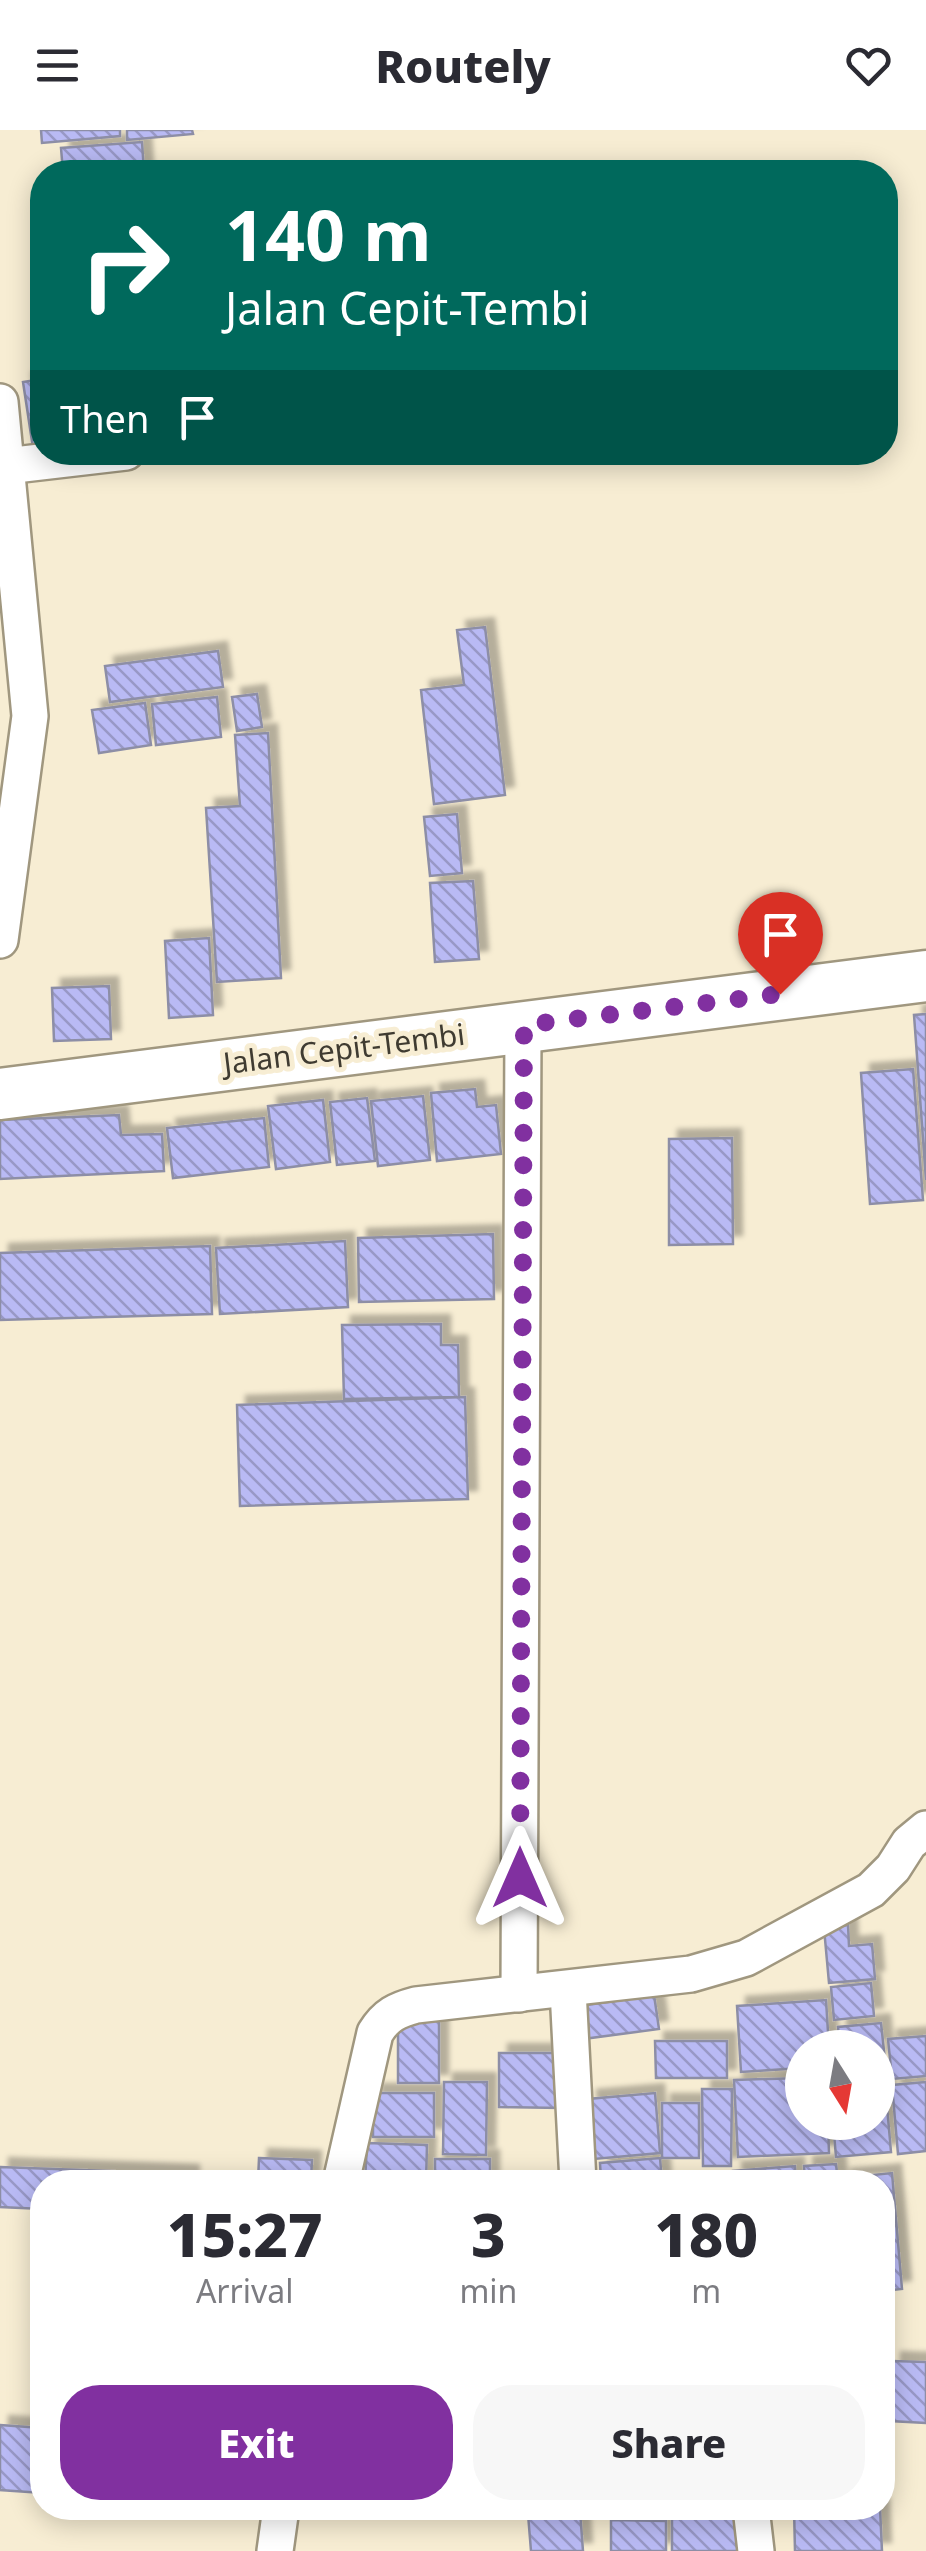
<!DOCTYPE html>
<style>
body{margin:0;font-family:"Noto Sans",sans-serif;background:#f7f7f7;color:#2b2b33;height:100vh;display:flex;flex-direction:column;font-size:38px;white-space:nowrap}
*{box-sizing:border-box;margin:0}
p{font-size:32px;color:#7c7c81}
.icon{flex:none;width:55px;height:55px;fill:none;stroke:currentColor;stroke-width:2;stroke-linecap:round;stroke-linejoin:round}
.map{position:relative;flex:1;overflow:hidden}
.drawer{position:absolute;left:30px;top:2040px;width:865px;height:350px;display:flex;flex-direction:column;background:#fff;border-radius:40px;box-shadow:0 5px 25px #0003}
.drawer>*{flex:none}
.hud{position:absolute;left:30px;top:30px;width:868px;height:305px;border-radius:40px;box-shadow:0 5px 25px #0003;background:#00695c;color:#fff;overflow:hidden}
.needle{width:65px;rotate:169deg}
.fabs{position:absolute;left:785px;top:1900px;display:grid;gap:20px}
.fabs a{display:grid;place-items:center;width:110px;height:110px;border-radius:50%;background:#fff;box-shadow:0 5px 25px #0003;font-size:50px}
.pin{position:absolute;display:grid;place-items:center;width:85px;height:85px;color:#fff;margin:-102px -42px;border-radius:50% 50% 50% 0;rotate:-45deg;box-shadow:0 0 10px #0007}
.pin .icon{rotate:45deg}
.me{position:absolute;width:110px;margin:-55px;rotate:0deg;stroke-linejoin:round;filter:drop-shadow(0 0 8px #0008)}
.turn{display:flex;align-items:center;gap:35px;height:210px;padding:0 30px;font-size:45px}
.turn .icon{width:130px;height:130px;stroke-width:2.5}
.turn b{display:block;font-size:70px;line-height:85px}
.then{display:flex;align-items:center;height:95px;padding:0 30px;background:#0003;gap:20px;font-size:38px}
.eta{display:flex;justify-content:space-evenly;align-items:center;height:170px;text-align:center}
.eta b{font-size:60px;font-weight:800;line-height:70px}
.primary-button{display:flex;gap:20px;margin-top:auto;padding:20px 30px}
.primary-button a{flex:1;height:115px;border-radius:40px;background:#8130a0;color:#fff;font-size:40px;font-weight:800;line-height:115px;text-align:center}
.primary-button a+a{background:#f7f7f7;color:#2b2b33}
header{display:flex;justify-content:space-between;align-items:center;height:130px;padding:0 30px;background:#fff;font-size:45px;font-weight:800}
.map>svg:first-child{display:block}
</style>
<header><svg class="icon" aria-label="menu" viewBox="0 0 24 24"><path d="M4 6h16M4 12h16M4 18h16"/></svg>Routely<svg class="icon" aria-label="heart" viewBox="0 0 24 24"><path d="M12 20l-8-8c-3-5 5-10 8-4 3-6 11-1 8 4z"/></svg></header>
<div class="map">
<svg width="926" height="2421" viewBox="0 0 926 2421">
<defs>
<pattern id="building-back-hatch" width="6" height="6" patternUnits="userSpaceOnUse" patternTransform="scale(2.5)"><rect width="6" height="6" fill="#b9baf4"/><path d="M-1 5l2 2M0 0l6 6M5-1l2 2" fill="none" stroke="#9898c6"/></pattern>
<filter id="shadow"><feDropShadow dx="9" dy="-9" stdDeviation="2.5" flood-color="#0004"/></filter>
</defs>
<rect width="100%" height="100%" fill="#f7edd3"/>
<g fill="url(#building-back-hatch)" stroke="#8d8ea6" stroke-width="2.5" filter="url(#shadow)">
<path d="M41,0H120V6L42,13Z"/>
<path d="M127,0H192L193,4L127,10Z"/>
<path d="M142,12L144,42H63L61,18Z"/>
<path d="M42,249V316L33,318L23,252Z"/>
<path d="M485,497L505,665L434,674L421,560L464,555L457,500Z"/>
<path d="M218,521L223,557L110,572L105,536Z"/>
<path d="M257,564L262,597L237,601L232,567Z"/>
<path d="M217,567L221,607L156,615L152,574Z"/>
<path d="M145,573L151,615L99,623L92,580Z"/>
<path d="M268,603L281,848L217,852L206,678L240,676L235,605Z"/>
<path d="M457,684L462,743L430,746L424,687Z"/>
<path d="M473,751L479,829L435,832L430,753Z"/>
<path d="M209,808L213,885L169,888L165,811Z"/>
<path d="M109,856L111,909L54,911L52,858Z"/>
<path d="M926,884V1050L914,885Z"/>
<path d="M913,939L923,1070L870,1074L861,943Z"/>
<path d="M475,959L477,977L496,975L501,1024L437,1031L431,963Z"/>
<path d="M423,966L430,1030L378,1036L371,971Z"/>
<path d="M367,968L375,1031L337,1035L330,972Z"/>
<path d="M323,970L330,1032L276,1039L268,976Z"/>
<path d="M119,985L121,1005L162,1004L164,1041L0,1049V990Z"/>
<path d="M264,988L269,1037L173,1048L167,998Z"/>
<path d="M732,1008L733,1114L669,1115V1009Z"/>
<path d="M493,1104L494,1169L359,1172L358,1108Z"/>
<path d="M345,1111L348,1177L220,1184L216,1118Z"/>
<path d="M210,1116L212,1184L0,1190V1123Z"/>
<path d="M441,1194V1215H458L459,1267L344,1269L342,1195Z"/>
<path d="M465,1267L468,1369L240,1376L237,1275Z"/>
<path d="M848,1795L849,1816L872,1814L875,1849L829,1853L824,1798Z"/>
<path d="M871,1853L874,1886L834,1890L831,1857Z"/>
<path d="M653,1858L659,1899L583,1909L579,1876L623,1870L622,1862Z"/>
<path d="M826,1870L829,1918H802V1938L741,1942L737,1876Z"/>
<path d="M439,1890V1953H398V1891Z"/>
<path d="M881,1893L885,1930H878V1918H840L838,1897Z"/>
<path d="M926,1906V1946L892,1949L888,1909Z"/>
<path d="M655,1911H727V1948H656Z"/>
<path d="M499,1923H561V1978L499,1977Z"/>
<path d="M878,1942H884L891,2022L836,2027L833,1992H878Z"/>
<path d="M802,1948V1992H828L829,2023L738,2027L734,1950Z"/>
<path d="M444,1952H487L486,2025L443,2024Z"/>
<path d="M926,1952V2021L898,2024L892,1955Z"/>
<path d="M702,1959H732L731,2036H703Z"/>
<rect x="373" y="1963" width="61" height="44"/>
<path d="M655,1963L660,2023L594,2029L588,1969Z"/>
<rect x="662" y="1973" width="37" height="55"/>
<path d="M367,2013L427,2015L426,2052H365Z"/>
<path d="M259,2028L312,2030L311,2052H258Z"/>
<path d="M660,2028L662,2052H601L600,2033Z"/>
<rect x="435" y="2029" width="55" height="23"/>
<path d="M836,2034L838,2052H805L804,2036Z"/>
<path d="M795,2036L796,2052H734L733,2041Z"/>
<path d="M0,2037L190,2044V2052H42V2079L0,2077Z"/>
<path d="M892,2043L902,2159L882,2161V2052H843L842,2048Z"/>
<path d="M892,2231L926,2232V2293L890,2291Z"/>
<path d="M0,2295L42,2298V2363L0,2360Z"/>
<path d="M794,2378H880L882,2421H795Z"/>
<path d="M580,2381L583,2421H531L528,2384Z"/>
<path d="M744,2387V2421H672V2389Z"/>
<path d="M611,2390L666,2391V2421H611Z"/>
</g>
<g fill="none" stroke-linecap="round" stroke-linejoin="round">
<defs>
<g id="minor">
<path d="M0,272L30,586L0,810"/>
<path d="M6,336L126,322"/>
<path d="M568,1860L578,2052"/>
<path d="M519,1864L523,895"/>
<path d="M341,2052L375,1903C386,1885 397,1880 416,1875L691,1844L746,1828L871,1760L893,1738L909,1713L926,1699"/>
<path d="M751,2378L756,2421"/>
<path d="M275,2421L281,2378"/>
</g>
<path id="secondary" d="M0,964L926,846"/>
</defs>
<use href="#minor" stroke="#a0977f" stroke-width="40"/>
<use href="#secondary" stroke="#a0977f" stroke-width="55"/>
<use href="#minor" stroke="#fff" stroke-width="35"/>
<use href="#secondary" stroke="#fff" stroke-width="50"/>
</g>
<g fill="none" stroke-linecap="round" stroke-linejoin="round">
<path stroke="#8130a0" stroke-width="18" stroke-dasharray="0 32.4" d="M520,1748L524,895L780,864"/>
</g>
<g text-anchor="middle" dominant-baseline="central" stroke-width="10" stroke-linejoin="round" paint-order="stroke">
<g font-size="30" fill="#3f3b31" stroke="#f7edd3">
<text transform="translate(344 918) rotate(-7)">Jalan Cepit-Tembi</text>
</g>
</g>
</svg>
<div class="fabs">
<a><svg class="needle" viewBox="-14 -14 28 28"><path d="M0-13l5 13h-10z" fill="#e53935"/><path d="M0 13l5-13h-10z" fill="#7c7c81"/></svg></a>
</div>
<div class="pin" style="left:780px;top:864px;background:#d93025"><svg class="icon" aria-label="arrive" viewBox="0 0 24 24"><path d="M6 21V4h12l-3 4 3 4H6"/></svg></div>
<svg class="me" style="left:520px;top:1748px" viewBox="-20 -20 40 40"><path d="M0-17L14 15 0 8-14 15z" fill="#8130a0" stroke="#fff" stroke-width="4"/></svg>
<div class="hud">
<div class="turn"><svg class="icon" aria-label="right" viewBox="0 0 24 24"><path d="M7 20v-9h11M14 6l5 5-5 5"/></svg><div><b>140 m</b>Jalan Cepit-Tembi</div></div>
<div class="then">Then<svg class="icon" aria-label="arrive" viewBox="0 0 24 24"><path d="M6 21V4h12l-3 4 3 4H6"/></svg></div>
</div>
<section class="drawer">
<div class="eta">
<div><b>15:27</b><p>Arrival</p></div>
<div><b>3</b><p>min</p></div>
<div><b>180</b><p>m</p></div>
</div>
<div class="primary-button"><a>Exit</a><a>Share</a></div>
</section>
</div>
